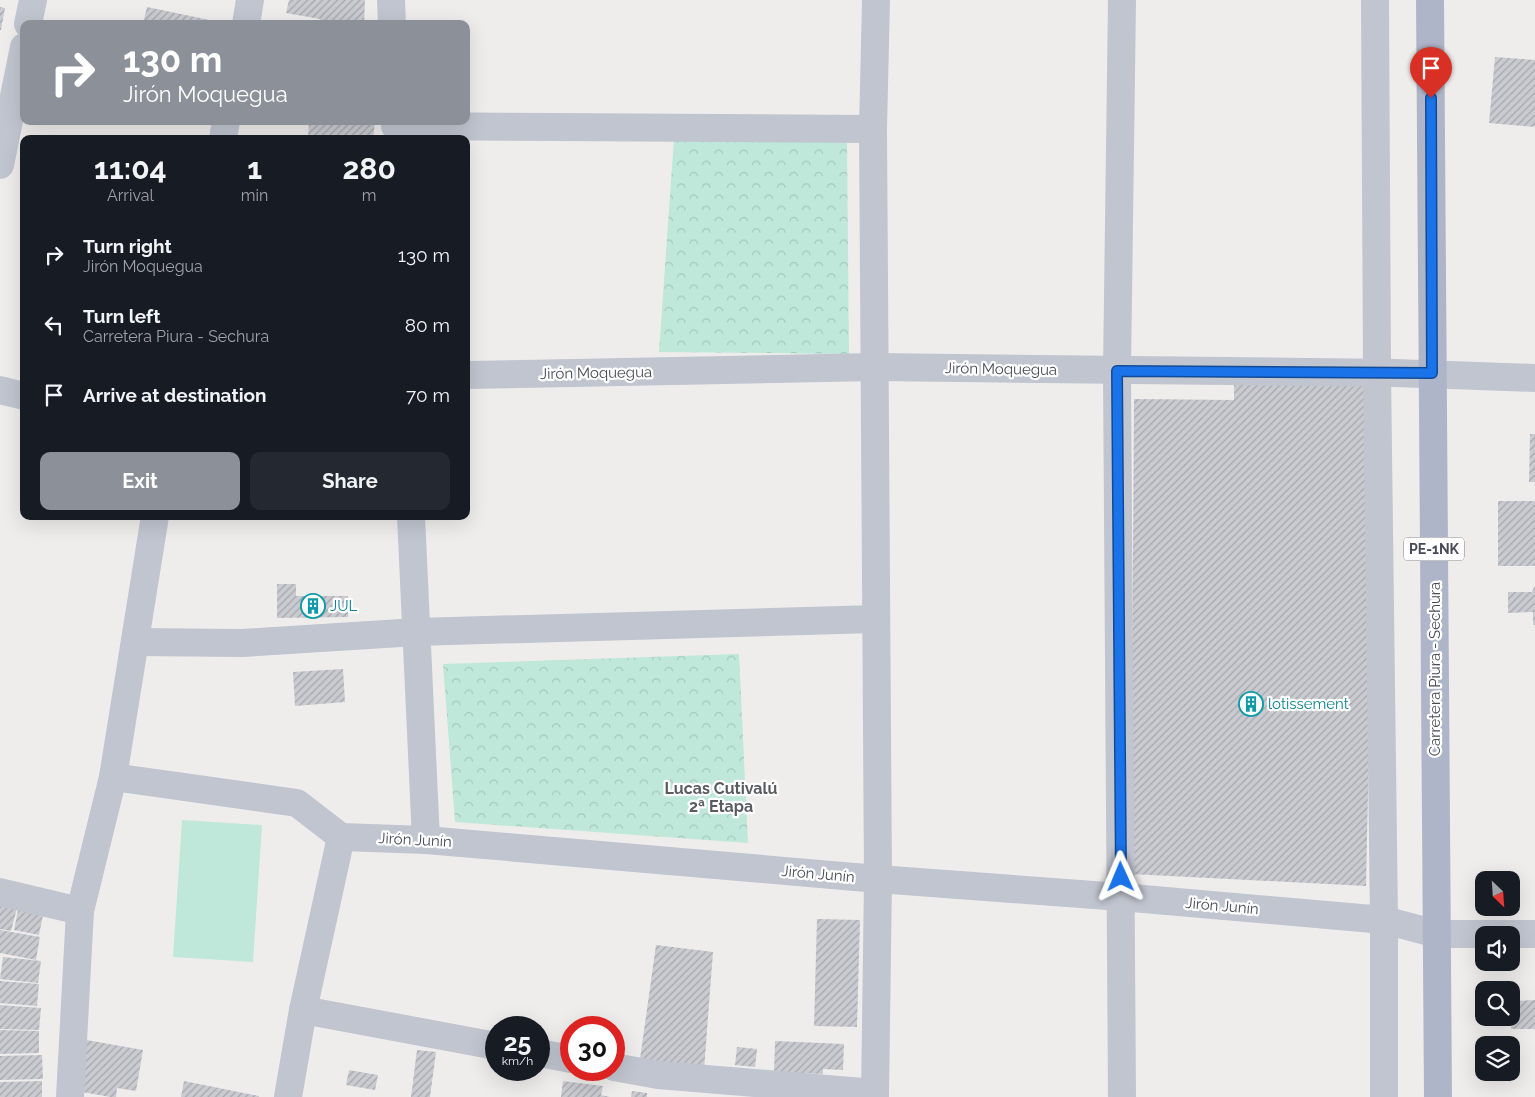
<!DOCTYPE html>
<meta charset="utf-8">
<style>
body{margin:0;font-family:Raleway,sans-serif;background:#242831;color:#f1f3f6;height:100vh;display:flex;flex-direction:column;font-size:19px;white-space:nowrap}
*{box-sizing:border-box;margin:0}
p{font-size:16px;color:#9ea1a6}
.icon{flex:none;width:28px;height:28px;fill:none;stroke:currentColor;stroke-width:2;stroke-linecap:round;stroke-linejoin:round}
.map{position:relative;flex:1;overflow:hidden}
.side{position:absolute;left:20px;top:135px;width:450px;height:385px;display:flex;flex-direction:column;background:#171b24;border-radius:10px;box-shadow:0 5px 20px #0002}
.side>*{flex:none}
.guide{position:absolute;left:20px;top:20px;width:450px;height:105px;border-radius:10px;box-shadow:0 5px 20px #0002;background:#8c9099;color:#fff;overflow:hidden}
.needle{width:32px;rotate:155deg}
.controls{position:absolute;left:1475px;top:871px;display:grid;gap:10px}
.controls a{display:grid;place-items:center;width:45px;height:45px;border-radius:10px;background:#171b24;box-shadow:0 5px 20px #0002;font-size:25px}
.speed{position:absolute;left:485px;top:1016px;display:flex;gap:10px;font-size:25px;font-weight:700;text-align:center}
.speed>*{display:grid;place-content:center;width:65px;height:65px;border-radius:50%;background:#171b24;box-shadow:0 5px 20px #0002;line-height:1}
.speed small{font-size:12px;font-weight:400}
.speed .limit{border:8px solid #d22;background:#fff;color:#111}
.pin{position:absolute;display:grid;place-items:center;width:42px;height:42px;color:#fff;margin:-51px -21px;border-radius:50% 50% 50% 0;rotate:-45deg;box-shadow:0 0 5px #0007}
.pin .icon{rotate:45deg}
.me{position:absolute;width:55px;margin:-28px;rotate:359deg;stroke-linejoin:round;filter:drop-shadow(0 0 4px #0008)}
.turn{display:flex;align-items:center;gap:18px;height:105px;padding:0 20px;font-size:22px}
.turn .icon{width:65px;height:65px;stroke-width:2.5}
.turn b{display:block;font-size:35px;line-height:42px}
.eta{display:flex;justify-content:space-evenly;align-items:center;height:85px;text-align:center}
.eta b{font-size:30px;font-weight:700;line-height:35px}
.cta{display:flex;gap:10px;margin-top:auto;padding:10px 20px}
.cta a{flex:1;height:58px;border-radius:10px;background:#8c9099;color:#fff;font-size:20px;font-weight:700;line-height:58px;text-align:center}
.cta a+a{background:#242831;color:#f1f3f6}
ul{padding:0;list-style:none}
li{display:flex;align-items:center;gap:15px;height:70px;padding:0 20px}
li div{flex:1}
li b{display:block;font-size:19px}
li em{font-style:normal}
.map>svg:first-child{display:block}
</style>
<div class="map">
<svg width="1535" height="1097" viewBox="0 0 1535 1097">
<defs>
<pattern id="park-crowns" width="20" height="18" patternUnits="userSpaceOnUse" patternTransform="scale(1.25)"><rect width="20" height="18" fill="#bfe8da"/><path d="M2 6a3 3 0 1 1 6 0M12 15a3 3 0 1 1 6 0" fill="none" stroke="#a6c8bd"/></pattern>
<pattern id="building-hatch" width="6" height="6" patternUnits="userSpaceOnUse" patternTransform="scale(1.25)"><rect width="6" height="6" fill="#cacbd1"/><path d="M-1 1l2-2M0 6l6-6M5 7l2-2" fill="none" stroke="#a6a7ac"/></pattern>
</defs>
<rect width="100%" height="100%" fill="#efedec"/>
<g fill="url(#park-crowns)">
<path d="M674,138H847L849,354L659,352Z"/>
<path d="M739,654L748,843L455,822L443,664Z"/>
</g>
<path fill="#bfe8da" d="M182,820L262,825L253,962L173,957Z"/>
<g fill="url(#building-hatch)">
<path d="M289,0H365L364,24H320V19L286,13Z"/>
<path d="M0,7L5,8L1,30H0Z"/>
<path d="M147,7L224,23V24H143Z"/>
<path d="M1495,57L1535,60V127L1489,123Z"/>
<path d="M309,121H375L373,139H308Z"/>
<path d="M466,255H469L468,352H466Z"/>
<path d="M1234,380H1377L1366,886L1131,874L1134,399L1234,400Z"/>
<path d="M1530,434H1535V482H1529Z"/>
<rect x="1498" y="501" width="37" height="65"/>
<path d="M182,516H209V518L184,520Z"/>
<path d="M277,584H296V596H348V617L277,618Z"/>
<path d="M1535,585V625H1533V612L1508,613V592H1532Z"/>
<path d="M343,669L345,702L295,706L293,672Z"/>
<path d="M0,905L17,908L11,931L0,929Z"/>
<path d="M18,910L43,915L39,935L14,930Z"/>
<path d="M817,919L860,920L857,1027L814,1026Z"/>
<path d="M0,930L40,937L36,960L0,953Z"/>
<path d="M656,945L713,952L704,1070L640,1059Z"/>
<path d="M3,957L41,961L38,983L0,979Z"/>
<path d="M0,981L39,984L37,1006L0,1003Z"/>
<path d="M1535,1000V1029H1511V1001Z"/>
<path d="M0,1005L41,1008L39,1030L0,1029Z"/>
<path d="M0,1030L39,1031V1053L0,1054Z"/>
<path d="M81,1039L143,1050L136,1091L117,1088L116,1097H110L77,1091Z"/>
<path d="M775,1041L844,1044L843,1070L823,1069V1074L774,1072Z"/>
<path d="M737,1047L757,1049L755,1067L735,1065Z"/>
<path d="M417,1050L436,1052L430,1097H411Z"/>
<path d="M42,1055L43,1079L0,1080V1056Z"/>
<path d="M349,1070L378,1075L375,1090L346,1085Z"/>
<path d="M42,1081V1097H0V1082Z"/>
<path d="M184,1081L259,1096V1097H181Z"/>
<path d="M563,1081L603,1086L601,1095L610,1097H561Z"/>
<path d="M632,1091L647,1093V1097H631Z"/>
</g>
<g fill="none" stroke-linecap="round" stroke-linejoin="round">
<g stroke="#c1c5d0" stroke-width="28">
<path d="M391,0L392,24"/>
<path d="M1375,0L1377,372L1384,920V1097"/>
<path d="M28,24L33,0"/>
<path d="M246,24L250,0"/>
<path d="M395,126L873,129"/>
<path d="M223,139L226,121"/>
<path d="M0,165L24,47"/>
<path d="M466,375L875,367L1395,373L1535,378"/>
<path d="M0,390L24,396"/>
<path d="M411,516L426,840"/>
<path d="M135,642L242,643L417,632L875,619"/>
<path d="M113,777L297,803L341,837L426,840L878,879L1121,897L1384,920L1437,934H1535"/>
<path d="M0,892L80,911"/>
<path d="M303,1010L496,1046"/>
<path d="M539,1053L571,1059"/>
<path d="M614,1067L658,1075L875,1093"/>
<path d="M70,1097L80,911L113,777L155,516"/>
<path d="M288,1097L303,1010L341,837"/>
<path d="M875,1097L878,879L873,129L876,0"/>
<path d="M1122,1097L1117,371L1122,0"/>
</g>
<path stroke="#afb5c8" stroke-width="28" d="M1430,0L1438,1097"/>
</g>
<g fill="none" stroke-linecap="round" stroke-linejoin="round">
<defs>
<path id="route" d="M1121,877L1117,371L1432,373L1431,98"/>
</defs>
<use href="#route" stroke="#114b97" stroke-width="12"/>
<use href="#route" stroke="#1a73e8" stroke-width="9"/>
</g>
<defs>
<symbol id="building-ring" viewBox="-11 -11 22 22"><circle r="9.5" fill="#fff" stroke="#0f9aa8" stroke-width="1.5"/><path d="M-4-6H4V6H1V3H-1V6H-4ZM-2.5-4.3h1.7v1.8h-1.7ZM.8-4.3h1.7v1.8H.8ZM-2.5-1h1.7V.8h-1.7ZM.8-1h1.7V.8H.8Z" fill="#0f9aa8"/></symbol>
</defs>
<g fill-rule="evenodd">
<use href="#building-ring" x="299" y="592" width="28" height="28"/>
<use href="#building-ring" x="1237" y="690" width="28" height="28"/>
</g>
<g text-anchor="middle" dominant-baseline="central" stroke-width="4.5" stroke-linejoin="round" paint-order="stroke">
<rect fill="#fff" stroke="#7e8189" stroke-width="1" x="1404" y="537.5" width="60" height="23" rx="4"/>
<g font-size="14" font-weight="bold" fill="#474b57">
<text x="1434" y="549">PE-1NK</text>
</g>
<g font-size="15" fill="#474b57" stroke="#fff">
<text transform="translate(1001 369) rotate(1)">Jirón Moquegua</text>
<text transform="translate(596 373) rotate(-1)">Jirón Moquegua</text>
<text transform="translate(1435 669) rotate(-90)">Carretera Piura - Sechura</text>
<text transform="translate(415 840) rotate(3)">Jirón Junín</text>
<text transform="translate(818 874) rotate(5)">Jirón Junín</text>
<text transform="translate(1222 906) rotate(5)">Jirón Junín</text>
</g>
<g font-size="15" fill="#0d838f" stroke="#fff" text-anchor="start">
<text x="330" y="606">JUL</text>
<text x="1268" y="704">lotissement</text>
</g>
<g font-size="16" font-weight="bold" fill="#5a5b60" stroke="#fff">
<text x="721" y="788">Lucas Cutivalú<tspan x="721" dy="18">2ª Etapa</tspan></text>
</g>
</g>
</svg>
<div class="controls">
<a><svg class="needle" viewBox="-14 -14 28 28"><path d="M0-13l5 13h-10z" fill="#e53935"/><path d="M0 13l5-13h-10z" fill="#9ea1a6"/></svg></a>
<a><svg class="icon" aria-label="sound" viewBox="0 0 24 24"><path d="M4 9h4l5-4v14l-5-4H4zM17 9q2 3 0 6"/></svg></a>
<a><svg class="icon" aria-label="search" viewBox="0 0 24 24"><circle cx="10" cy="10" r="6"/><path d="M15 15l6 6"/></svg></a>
<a><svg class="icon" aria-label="layers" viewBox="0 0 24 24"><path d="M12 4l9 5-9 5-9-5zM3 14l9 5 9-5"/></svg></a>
</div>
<div class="speed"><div>25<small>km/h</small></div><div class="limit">30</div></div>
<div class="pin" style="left:1431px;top:98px;background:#d93025"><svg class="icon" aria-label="arrive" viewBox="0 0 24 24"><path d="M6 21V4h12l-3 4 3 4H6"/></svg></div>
<svg class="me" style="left:1121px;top:877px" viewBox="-20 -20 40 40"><path d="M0-17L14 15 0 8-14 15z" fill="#1a73e8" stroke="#fff" stroke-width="4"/></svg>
<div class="guide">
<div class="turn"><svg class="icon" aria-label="right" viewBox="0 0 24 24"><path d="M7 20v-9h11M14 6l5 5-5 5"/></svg><div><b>130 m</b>Jirón Moquegua</div></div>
</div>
<section class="side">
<div class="eta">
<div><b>11:04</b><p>Arrival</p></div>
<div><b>1</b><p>min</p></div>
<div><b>280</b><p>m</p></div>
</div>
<ul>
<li><svg class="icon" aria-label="right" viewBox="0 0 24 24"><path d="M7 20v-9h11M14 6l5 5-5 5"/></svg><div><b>Turn right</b><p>Jirón Moquegua</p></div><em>130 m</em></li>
<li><svg class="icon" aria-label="left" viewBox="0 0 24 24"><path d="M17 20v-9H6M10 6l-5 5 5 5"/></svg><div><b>Turn left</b><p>Carretera Piura - Sechura</p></div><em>80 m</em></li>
<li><svg class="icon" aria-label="arrive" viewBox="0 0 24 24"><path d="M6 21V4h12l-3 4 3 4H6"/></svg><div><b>Arrive at destination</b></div><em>70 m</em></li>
</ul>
<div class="cta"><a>Exit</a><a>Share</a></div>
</section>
</div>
